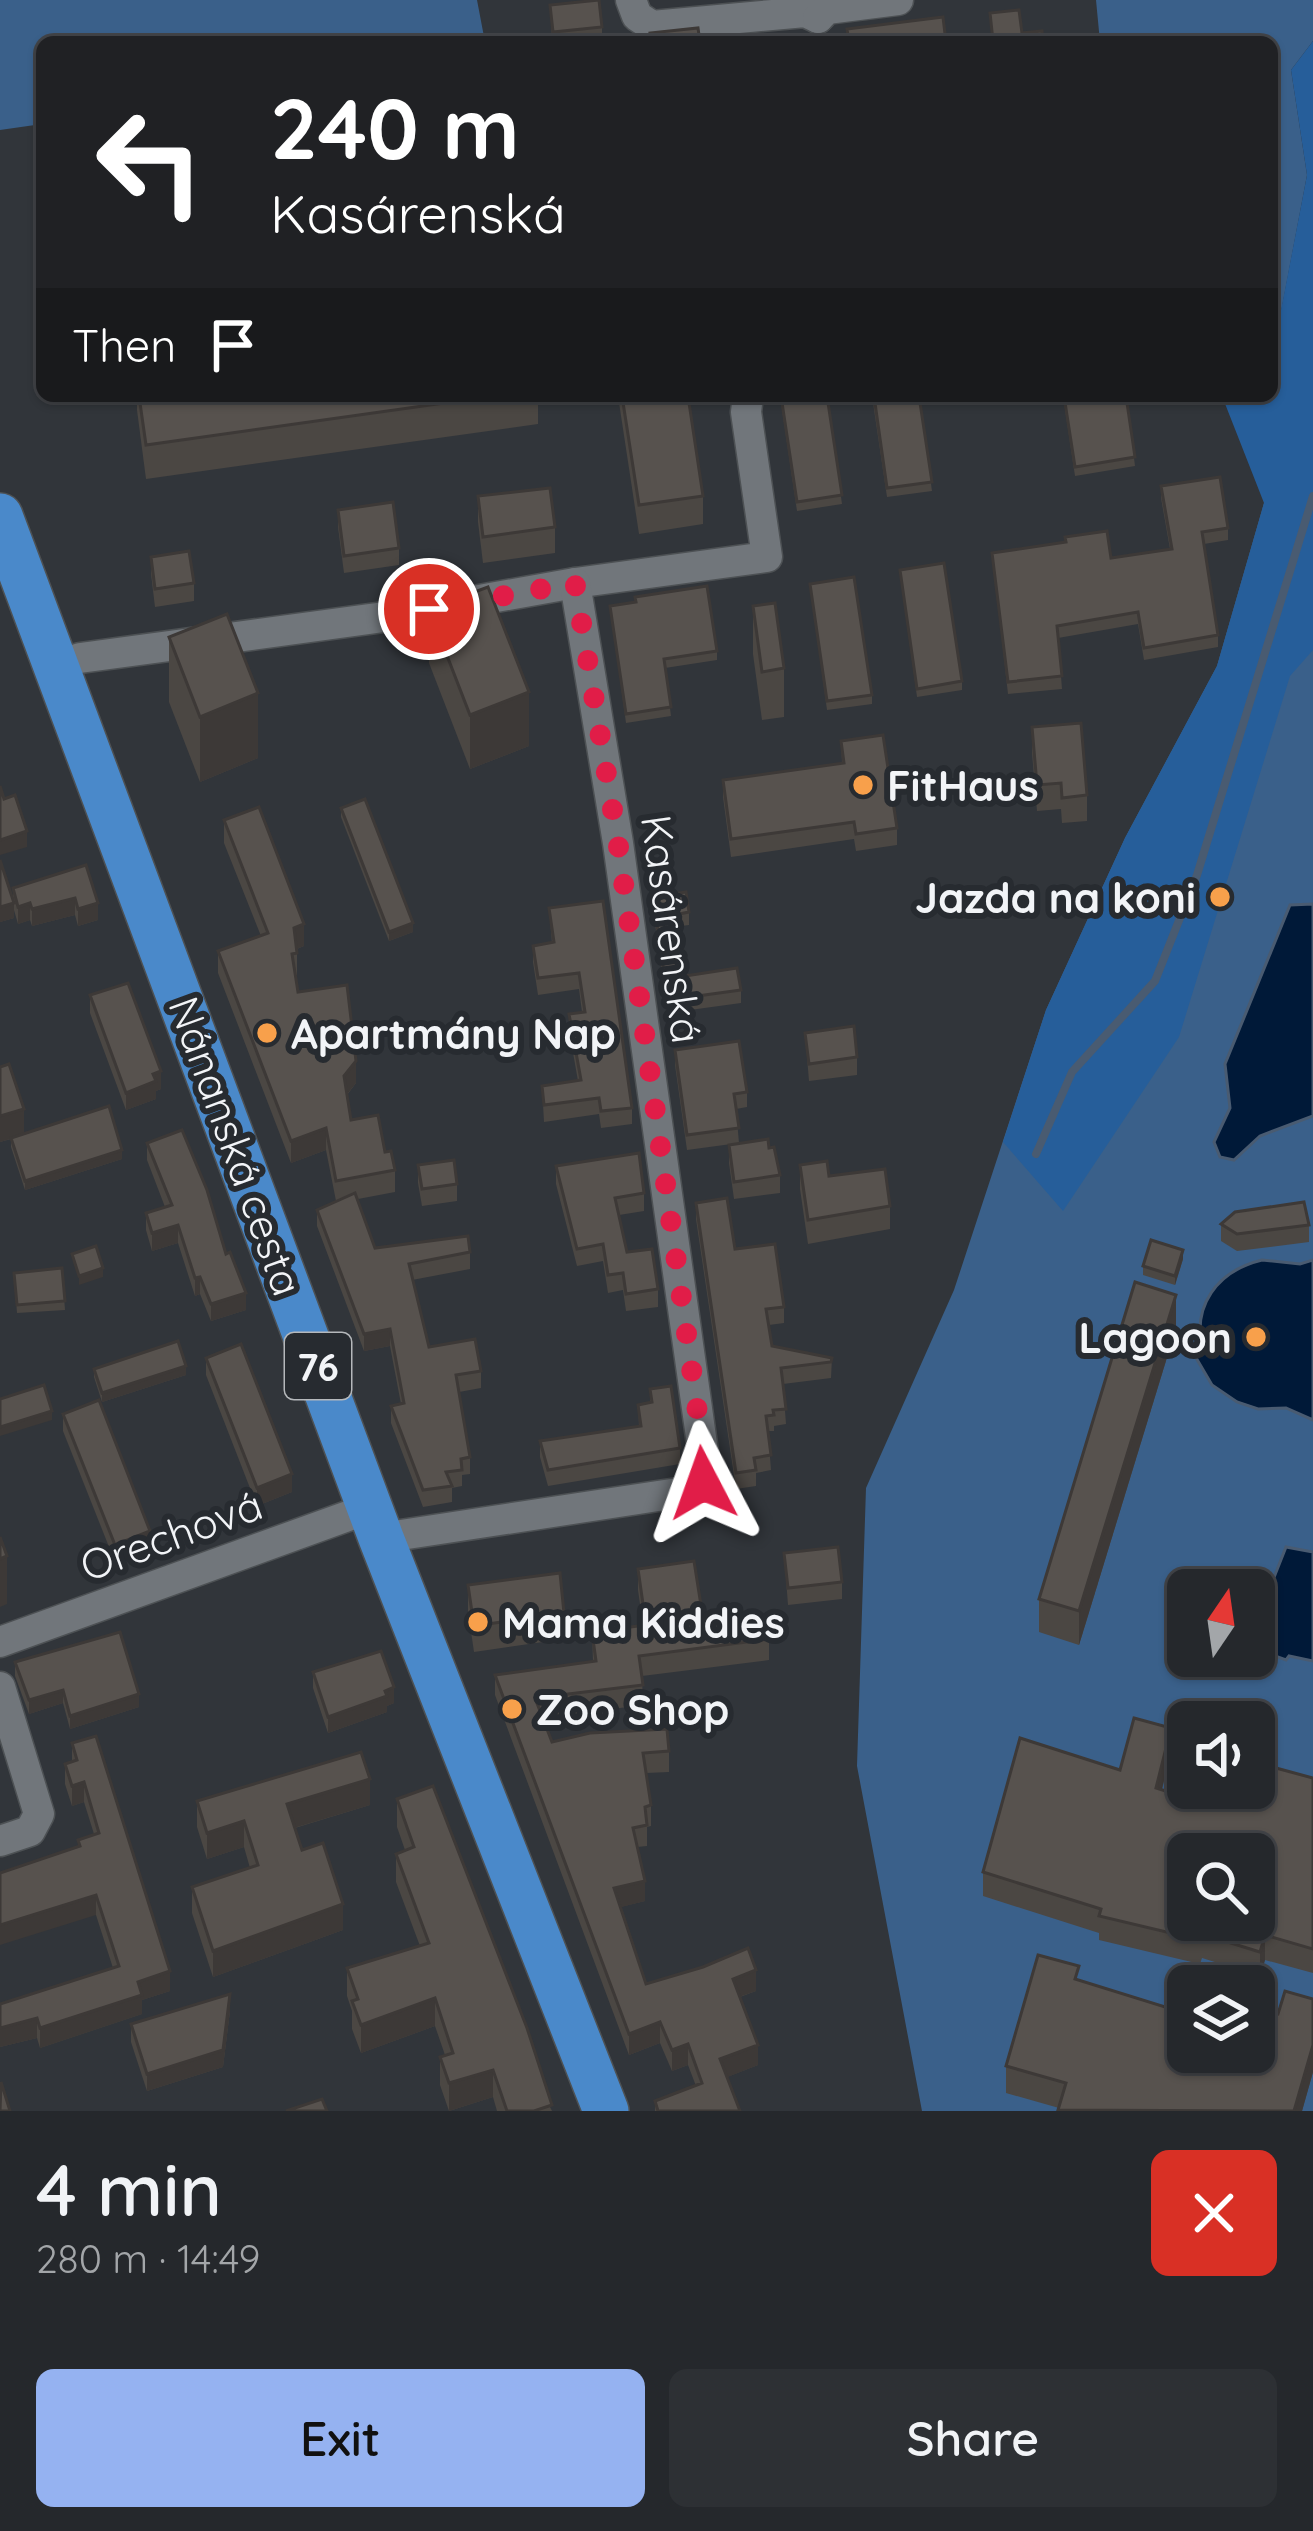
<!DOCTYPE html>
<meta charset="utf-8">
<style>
body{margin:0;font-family:Quicksand,sans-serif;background:#2d3034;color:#f1f3f6;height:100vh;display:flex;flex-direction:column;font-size:45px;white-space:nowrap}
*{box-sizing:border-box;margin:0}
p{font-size:39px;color:#a3a6a9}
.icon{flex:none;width:66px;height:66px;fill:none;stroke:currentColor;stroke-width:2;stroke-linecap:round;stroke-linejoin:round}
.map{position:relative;height:2111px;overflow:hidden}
.panel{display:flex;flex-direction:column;background:#25282c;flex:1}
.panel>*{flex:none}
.top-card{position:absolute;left:36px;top:36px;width:1242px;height:366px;border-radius:18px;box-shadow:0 3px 9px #0004,0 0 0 3px #424448;background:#202124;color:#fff;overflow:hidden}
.needle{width:78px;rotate:13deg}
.fabs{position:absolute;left:1167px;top:1569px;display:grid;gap:24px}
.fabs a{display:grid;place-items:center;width:108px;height:108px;border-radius:18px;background:#25282c;box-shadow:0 3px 9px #0004,0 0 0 3px #424448;font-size:60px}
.pin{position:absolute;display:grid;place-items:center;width:102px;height:102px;color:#fff;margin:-51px;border:6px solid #fff;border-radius:50%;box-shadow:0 3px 12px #0007}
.me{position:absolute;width:132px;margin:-66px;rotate:356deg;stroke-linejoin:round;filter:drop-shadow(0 0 9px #0008)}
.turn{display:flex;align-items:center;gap:42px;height:252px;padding:0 36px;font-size:54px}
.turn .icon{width:156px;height:156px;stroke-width:2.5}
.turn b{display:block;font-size:84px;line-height:102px}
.then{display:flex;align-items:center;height:114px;padding:0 36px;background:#0003;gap:24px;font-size:45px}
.round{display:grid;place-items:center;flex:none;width:126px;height:126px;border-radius:18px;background:#2d3034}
.head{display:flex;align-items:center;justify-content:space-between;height:204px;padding:0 36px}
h1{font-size:72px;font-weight:600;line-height:90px}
.button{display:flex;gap:24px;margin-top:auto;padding:24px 36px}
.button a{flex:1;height:138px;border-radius:18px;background:#95b2f1;color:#111;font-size:48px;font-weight:600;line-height:138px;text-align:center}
.button a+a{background:#2d3034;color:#f1f3f6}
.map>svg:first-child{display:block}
</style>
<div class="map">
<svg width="1313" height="2111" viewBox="0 0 1313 2111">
<rect width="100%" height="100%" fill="#31353a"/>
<g fill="#3a608a" fill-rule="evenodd">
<path d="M0,0H477L485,42H42V124L0,130Z"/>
<path d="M1096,0H1313V41L1291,70L1307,175L1277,333L1272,327V42H1100Z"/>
<path d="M1313,354V2111H922L857,1766L866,1488L954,1290L1046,1010L1125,838L1217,666L1264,503ZM1188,1590H1254V1656H1188ZM1188,1722H1254V1788H1188ZM1188,1854H1254V1920H1188ZM1188,1986H1254V2052H1188Z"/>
</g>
<path fill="#265e9a" d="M1313,41V650L1290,676L1179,1037L1063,1211L1003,1142L1046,1010L1125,838L1217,666L1264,503L1222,396H1272V327L1277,331L1307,175L1291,70Z"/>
<g fill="#001938" stroke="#495b71" stroke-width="3">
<path d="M1313,904V1116L1260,1136L1234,1160L1220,1157L1214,1142L1230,1108L1225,1064L1290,905Z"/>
<path d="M1262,1260L1300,1264L1313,1260V1420L1286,1408L1258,1409L1237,1402L1212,1385L1195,1356L1203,1352C1191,1306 1217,1271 1262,1260Z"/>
<path d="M1286,1547L1313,1552V1661L1289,1656L1286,1660L1254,1648V1628Z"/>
</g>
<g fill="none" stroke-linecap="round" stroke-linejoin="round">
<path stroke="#495b71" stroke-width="8" d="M1036,1154L1072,1072L1155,981L1197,875L1313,496"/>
<defs>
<g id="minor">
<path d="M631,0L637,16L652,26L805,12L818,18"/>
<path d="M818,18L827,9L898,0"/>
<path d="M57,665L80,658L384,617L575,583L767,557L746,412L748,396"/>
<path d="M381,1538L691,1491L703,1483L706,1473L618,843L575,583"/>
<path d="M0,1642L370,1508"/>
<path d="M0,1687L39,1814L30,1831L0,1841"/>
</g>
<path id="primary" d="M0,516L381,1538L606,2111"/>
</defs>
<use href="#minor" stroke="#4d5154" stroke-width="33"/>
<use href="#primary" stroke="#4d5154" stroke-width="48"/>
<use href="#minor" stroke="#71767b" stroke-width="30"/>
<use href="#primary" stroke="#4a89ca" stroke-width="45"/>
</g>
<g fill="#4b4743">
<path d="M550,5L602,27V42H552Z"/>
<path d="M137,396H538V424L146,479L137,410Z"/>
<path d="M618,396H688L703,496V524L639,534Z"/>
<path d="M780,396H827L842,504L797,511Z"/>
<path d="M872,396H919L932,491L887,497Z"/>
<path d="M1063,396H1126L1135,466L1075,476Z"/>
<path d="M1161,486L1228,528V540L1204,544L1218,635V647L1144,660L1138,624L1058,638L1062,689L1008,694L992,553L1111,558L1170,549L1161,498Z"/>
<path d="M478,496L555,527V553L483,563L478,522Z"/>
<path d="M338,510L399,548V565L344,573L338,527Z"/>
<path d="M151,557L194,583V601L155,607L151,574Z"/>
<path d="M900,570L962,681V690L917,697Z"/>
<path d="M810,584L872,695V704L827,710Z"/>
<path d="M610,606L717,651V660L665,668L671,716L626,723Z"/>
<path d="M753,606L784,668V717L762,720L753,654Z"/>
<path d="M429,609L529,746L470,769L429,663Z"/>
<path d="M169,637L258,758L200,782L169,702Z"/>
<path d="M1032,727L1087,795V821L1062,823L1061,809L1037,811L1032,753Z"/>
<path d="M841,741L897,828V845L856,851L854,839L731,857L723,797V780L842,763Z"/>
<path d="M341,808L413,932L389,941L341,817Z"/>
<path d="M224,820L304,946L297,949V975L295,976L298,992L356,1083L347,1095L351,1120L385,1152L395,1170V1192L358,1199L375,1248L470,1252V1269L412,1280L429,1347L481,1371V1388L459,1392L470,1457V1474L462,1475V1486L452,1488V1502L423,1507L391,1423V1406L401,1404L390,1346L364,1351L317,1226V1210L336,1201L326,1150L291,1163L218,973V951L261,936L224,843Z"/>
<path d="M0,860L13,898V888L86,865L98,920L78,926L75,915L32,926L30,920L18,924L14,910V918L0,922Z"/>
<path d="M653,897L689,912V925L681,926L685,976L741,990V1003L668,1013L653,910Z"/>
<path d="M603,901L632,1108V1124L601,1128L599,1114L544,1122L542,1086L578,1081L569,1030V1014L582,1012L579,989L538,995L533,962V946L552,943L549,908Z"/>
<path d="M90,995L161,1089L156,1091V1099L126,1110L90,1013Z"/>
<path d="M805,1033L857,1057V1075L809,1081Z"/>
<path d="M675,1050L747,1092V1107L736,1109L739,1143L687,1150L675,1065Z"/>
<path d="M0,1067L24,1133L122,1159L25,1190L11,1147V1139L0,1142Z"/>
<path d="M147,1143L226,1254L246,1310L211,1321L200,1294L195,1296L178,1243L152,1251L146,1230V1213L165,1207L147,1160Z"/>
<path d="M729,1145L769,1148L780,1175V1193L734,1199L729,1163Z"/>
<path d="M418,1165L457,1184V1201L422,1206L418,1183Z"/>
<path d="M800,1165L829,1176L890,1206V1229L808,1244L800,1189Z"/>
<path d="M556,1166L644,1193V1211L619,1215L627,1252L658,1289V1307L626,1311L623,1290L608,1293L603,1261L577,1266L556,1184Z"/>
<path d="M696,1203L784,1307V1323L769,1325L772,1346L832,1358L831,1378L783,1384L786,1424L774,1426V1431H768L771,1470L756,1473V1486L736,1489L696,1219Z"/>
<path d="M1221,1224L1309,1225V1242L1237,1251L1221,1241Z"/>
<path d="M1183,1259L1175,1285L1143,1275V1266Z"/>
<path d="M62,1268L65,1310L17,1313L14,1273Z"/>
<path d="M1176,1328L1079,1645L1039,1632V1599Z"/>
<path d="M206,1358L292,1492L257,1506L206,1375Z"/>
<path d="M94,1369L186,1375L102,1402L94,1377Z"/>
<path d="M650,1389L680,1448V1464L548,1486L540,1457V1441L639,1426L638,1405L650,1403Z"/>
<path d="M63,1414L150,1548L115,1562L63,1431Z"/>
<path d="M784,1553L842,1582V1599L788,1605Z"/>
<path d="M638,1569L703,1618L750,1622L769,1639V1660L642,1676L643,1705L543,1718L552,1742L669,1751V1772L646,1773L651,1805V1826L647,1827V1846L637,1847L645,1901L620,1907L646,1984L756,1991L740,1997L758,2065L727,2077L740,2111H655V2101L696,2086L688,2065L672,2071L660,2043L629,2055L495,1695V1675L593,1662L592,1632L643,1625L638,1590Z"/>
<path d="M468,1585L564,1613V1639L474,1652L468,1611Z"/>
<path d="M15,1662L139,1707L70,1729L63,1703L29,1714L15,1676Z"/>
<path d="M313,1672L394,1703L387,1706V1712L328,1733L313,1688Z"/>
<path d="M72,1743L170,1991L142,2000V2014L40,2048L37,2038L0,2047V2004L113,1968L96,1915L78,1847V1840L94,1834L84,1802L72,1806L65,1784V1764L72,1762Z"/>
<path d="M1171,1752L1162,1790L1201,1802L1313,1778V1973L1265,1960L1260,1976L1202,1958L1200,1964L1099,1940V1933L983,1896V1872L1120,1770Z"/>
<path d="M397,1799L552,2111H497L493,2097L449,2111L440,2085V2057L445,2055L435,2026L361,2053L352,2029V2011L347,1996V1968L420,1946L396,1882V1854L405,1850L397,1827Z"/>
<path d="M197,1801L370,1805L295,1828L302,1850L343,1930L213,1977L192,1913V1887L250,1868L244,1847L207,1859L197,1827Z"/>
<path d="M1079,1980L1188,2052L1313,1999V2072L1302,2111H1058L1059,2108L1006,2093V2066Z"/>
<path d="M230,2011L223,2067L147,2091L131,2042V2024Z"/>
</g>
<g fill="#3d3937">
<path d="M529,692V746L470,769V715Z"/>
<path d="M258,693V758L200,782V717Z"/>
<path d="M27,831V847L0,855V840Z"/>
<path d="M75,898V915L32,926V909Z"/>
<path d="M14,903V918L0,922V907Z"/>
<path d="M30,903V920L18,924V907Z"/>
<path d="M98,903V920L78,926V909Z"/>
<path d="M413,923V932L389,941V932Z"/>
<path d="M304,924V946L294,950V928Z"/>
<path d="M356,1061V1083L344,1098V1076Z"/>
<path d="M161,1071V1089L156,1091V1099L126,1110V1093L153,1074Z"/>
<path d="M24,1109V1135L0,1142V1116Z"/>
<path d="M326,1128V1150L291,1163V1141Z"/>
<path d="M122,1150V1159L25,1190V1181Z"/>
<path d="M178,1225V1243L152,1251V1233Z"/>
<path d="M1183,1250V1259L1175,1285V1276Z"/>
<path d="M103,1268V1277L79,1285V1276Z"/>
<path d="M200,1277V1294L195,1296V1278Z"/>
<path d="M246,1293V1310L211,1321V1304Z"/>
<path d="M1176,1295V1328L1079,1645V1611Z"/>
<path d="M390,1329V1346L364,1351V1334Z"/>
<path d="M186,1366V1375L102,1402V1393Z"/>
<path d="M52,1411V1420L0,1436V1427Z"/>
<path d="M292,1474V1492L257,1506V1488Z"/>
<path d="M150,1531V1548L115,1562V1545Z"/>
<path d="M7,1556V1604L0,1607V1559Z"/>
<path d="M394,1687V1703L387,1706V1712L328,1733V1717Z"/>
<path d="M63,1690V1703L29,1714V1700Z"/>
<path d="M139,1694V1707L70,1729V1716Z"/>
<path d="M1171,1728V1752L1156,1812V1788Z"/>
<path d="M370,1779V1805L287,1830V1804Z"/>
<path d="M84,1782V1802L72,1806V1786Z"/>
<path d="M244,1821V1847L207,1859V1833Z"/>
<path d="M645,1881V1901L614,1909V1888Z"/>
<path d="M96,1895V1915L0,1945V1925Z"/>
<path d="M343,1904V1930L213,1977V1951Z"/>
<path d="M1265,1935V1960L1260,1976V1952Z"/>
<path d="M756,1970V1991L733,1999V1979Z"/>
<path d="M170,1971V1991L142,2000V2014L40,2048V2028L138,1982Z"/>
<path d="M230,1994V2011L223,2067L147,2091V2074Z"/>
<path d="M435,1998V2026L361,2053V2025Z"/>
<path d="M37,2018V2038L0,2047V2028Z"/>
<path d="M660,2022V2043L629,2055V2034Z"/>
<path d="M688,2044V2065L672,2071V2050Z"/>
<path d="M758,2045V2065L720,2080V2059Z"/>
<path d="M1313,2045V2072L1302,2111H1294Z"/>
<path d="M493,2070V2097L449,2111V2083Z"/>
</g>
<g fill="#57524e" stroke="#3d3937" stroke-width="3" fill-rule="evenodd">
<path d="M599,0L602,27L553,32L550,5Z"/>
<path d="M1019,10L1022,33L1042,31L1043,42H984L993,41L990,13Z"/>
<path d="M943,17L946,42H849L847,29Z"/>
<path d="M698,28L700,42H651L650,33Z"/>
<path d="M139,396H494L146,445Z"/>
<path d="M622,396H688L703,496L639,505Z"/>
<path d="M781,396H827L842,495L797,502Z"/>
<path d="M874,396H919L932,482L887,488Z"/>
<path d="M1064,396H1126L1135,457L1075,467Z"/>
<path d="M1220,477L1228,528L1202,532L1218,635L1144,648L1138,612L1057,626L1062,676L1008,682L992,553L1066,542L1065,537L1107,531L1111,558L1172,549L1161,486Z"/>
<path d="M550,488L555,527L483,537L478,496Z"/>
<path d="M393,502L399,548L344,556L338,510Z"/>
<path d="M189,551L194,583L155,589L151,557Z"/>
<path d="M944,563L962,681L917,689L900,570Z"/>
<path d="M854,577L872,695L827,701L810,584Z"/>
<path d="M707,586L717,651L664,659L671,707L626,714L610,606L636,602L635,597Z"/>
<path d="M488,587L529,692L470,715L429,609Z"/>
<path d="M775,603L784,668L762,672L753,606Z"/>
<path d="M227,614L258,693L200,717L169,637Z"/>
<path d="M1081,723L1087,795L1062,798L1061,783L1037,785L1032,727Z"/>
<path d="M883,735L897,828L856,834L854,822L731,839L723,780L844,763L841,741Z"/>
<path d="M0,786L4,799L15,795L27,831L0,840Z"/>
<path d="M365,799L413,923L389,932L341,808Z"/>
<path d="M259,807L304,924L294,928L297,953L292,954L298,992L347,985L356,1061L344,1076L351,1120L378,1115L385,1152L391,1151L395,1170L336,1181L326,1128L291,1141L218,951L268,933L224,820Z"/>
<path d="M0,860L14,903L0,907Z"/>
<path d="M86,865L98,903L78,909L75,898L32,909L30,903L18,907L13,888Z"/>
<path d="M686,892L689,912L679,914L685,976L737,968L741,990L668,1000L653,897Z"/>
<path d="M603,901L632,1108L601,1111L599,1098L544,1105L542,1086L581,1080L569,1014L585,1012L579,973L538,978L533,946L554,942L549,908Z"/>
<path d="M128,983L161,1071L153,1074L156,1081L126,1093L90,995Z"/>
<path d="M854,1026L857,1057L809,1064L805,1033Z"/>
<path d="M739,1041L747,1092L734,1094L739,1128L687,1135L675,1050Z"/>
<path d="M9,1064L24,1109L0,1116V1067Z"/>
<path d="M109,1106L122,1150L25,1181L11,1138Z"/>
<path d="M182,1130L207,1190L226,1254L230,1252L246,1293L211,1304L200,1277L195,1278L178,1225L152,1233L146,1213L172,1205L147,1143Z"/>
<path d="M768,1139L769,1148L774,1147L780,1175L734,1182L729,1145Z"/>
<path d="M639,1153L644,1193L615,1198L627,1252L652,1249L658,1289L626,1294L623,1273L608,1275L603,1244L577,1249L556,1166Z"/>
<path d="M454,1160L457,1184L422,1189L418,1165Z"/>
<path d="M827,1161L829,1176L885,1169L890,1206L808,1220L800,1165Z"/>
<path d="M355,1193L375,1248L468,1236L470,1252L409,1264L429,1347L475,1339L481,1371L456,1375L470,1457L461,1459L462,1470L446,1472L452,1486L423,1490L391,1406L404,1403L390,1329L364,1334L317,1210Z"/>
<path d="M727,1198L735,1249L775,1244L784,1307L766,1309L772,1346L832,1358L831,1362L781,1368L786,1409L773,1410L774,1415L766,1416L771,1455L754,1458L756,1470L736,1473L696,1203Z"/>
<path d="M1304,1202L1309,1225L1237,1234L1221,1224L1235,1212Z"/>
<path d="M1151,1240L1183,1250L1175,1276L1143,1266Z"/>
<path d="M96,1246L103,1268L79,1276L72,1254Z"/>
<path d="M62,1268L65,1301L17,1305L14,1273Z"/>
<path d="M1135,1282L1176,1295L1079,1611L1039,1599Z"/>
<path d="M178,1341L186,1366L102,1393L94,1369Z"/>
<path d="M241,1344L292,1474L257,1488L206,1358Z"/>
<path d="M44,1385L52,1411L0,1427V1399Z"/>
<path d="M671,1386L680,1448L548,1470L540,1441L641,1426L638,1405L652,1402L650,1389Z"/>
<path d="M99,1400L150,1531L115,1545L63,1414Z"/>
<path d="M0,1537L7,1556L0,1559Z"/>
<path d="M838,1547L842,1582L788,1588L784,1553Z"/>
<path d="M694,1561L703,1618L748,1612L750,1622L766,1620L769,1639L639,1656L643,1685L535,1698L552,1742L590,1733L667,1729L669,1751L643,1753L651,1805L645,1807L647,1825L633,1828L645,1881L614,1888L646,1984L703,1967L748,1948L756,1970L733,1979L758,2045L720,2059L740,2111H658L655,2101L702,2083L688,2044L672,2050L660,2022L629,2034L495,1675L596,1661L592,1632L646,1625L638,1569Z"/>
<path d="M560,1573L564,1613L474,1626L468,1585Z"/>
<path d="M120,1632L139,1694L70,1716L63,1690L29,1700L15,1662Z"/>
<path d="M381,1651L394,1687L385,1691L387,1696L328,1717L313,1672Z"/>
<path d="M1134,1718L1171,1728L1156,1788L1201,1802L1205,1788H1254V1762L1313,1778V1949L1265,1935L1260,1952L1202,1934L1200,1940L1099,1916L1101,1909L983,1872L1020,1738L1120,1770ZM1188,1854H1254V1920H1188Z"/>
<path d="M96,1736L170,1971L138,1982L142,1995L40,2028L37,2018L0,2028V2004L119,1966L96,1895L0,1925V1873L80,1846L78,1840L99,1833L84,1782L72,1786L65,1764L77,1760L72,1743Z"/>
<path d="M361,1752L370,1779L287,1804L302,1850L323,1843L343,1904L213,1951L192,1887L258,1865L244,1821L207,1833L197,1801Z"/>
<path d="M433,1786L527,2028L552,2105L534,2111H507L493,2070L449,2083L440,2057L453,2053L435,1998L361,2025L352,2001L358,1999L347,1968L429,1943L396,1854L414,1847L397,1799Z"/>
<path d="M1038,1955L1079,1966L1075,1979L1188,2014V2052H1254V2007L1278,2014L1285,1991L1313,1999V2045L1294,2111L1058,2110L1066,2083L1006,2066Z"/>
<path d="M230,1994L223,2050L147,2074L131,2024Z"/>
<path d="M1,2082L10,2111H0Z"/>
<path d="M322,2099L327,2111H286Z"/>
</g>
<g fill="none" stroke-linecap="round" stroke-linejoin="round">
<path stroke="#e11d48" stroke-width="21" stroke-dasharray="0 37.8" d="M429,609L575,583L618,843L706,1473L703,1483"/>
</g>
<g fill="#f8a04b" stroke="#272b30" stroke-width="4.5">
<circle cx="863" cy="785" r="12"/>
<circle cx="1220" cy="897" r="12"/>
<circle cx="267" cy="1033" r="12"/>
<circle cx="1256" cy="1337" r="12"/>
<circle cx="478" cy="1622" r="12"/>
<circle cx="512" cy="1709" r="12"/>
</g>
<g text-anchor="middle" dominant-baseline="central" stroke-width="12" stroke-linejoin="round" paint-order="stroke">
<rect fill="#272b30" stroke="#b5b8bb" stroke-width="3" x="285" y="1333" width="66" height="66" rx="9"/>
<g font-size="39" font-weight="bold" fill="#f2f4f7">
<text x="318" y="1366">76</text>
</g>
<g font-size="42" font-weight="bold" fill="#f2f4f7" stroke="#272b30" text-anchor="start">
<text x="887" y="785">FitHaus</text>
<text x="1196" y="897" text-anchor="end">Jazda na koni</text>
<text x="291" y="1033">Apartmány Nap</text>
<text x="1232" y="1337" text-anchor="end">Lagoon</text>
<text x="502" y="1622">Mama Kiddies</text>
<text x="536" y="1709">Zoo Shop</text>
</g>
<g font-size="42" fill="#f2f4f7" stroke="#272b30">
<text transform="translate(672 929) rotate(82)">Kasárenská</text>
<text transform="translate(236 1146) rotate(70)">Nánanská cesta</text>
<text transform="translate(171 1535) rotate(-20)">Orechová</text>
</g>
</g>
</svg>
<div class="fabs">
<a><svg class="needle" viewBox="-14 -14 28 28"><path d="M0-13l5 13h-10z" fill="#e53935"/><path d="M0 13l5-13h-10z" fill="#a3a6a9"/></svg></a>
<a><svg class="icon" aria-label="sound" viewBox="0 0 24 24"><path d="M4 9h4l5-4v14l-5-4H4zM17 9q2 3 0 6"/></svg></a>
<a><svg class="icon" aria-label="search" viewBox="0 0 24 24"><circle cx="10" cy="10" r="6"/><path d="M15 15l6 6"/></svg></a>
<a><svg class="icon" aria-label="layers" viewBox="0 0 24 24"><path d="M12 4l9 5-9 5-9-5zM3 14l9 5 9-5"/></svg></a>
</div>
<div class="pin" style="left:429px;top:609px;background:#d93025"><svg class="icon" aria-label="arrive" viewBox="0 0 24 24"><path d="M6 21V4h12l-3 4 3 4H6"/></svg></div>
<svg class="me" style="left:703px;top:1483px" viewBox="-20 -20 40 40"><path d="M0-17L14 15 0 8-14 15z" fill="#e11d48" stroke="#fff" stroke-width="4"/></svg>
<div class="top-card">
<div class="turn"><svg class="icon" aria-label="left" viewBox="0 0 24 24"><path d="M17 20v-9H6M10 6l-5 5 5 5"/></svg><div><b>240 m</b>Kasárenská</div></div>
<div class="then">Then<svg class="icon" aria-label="arrive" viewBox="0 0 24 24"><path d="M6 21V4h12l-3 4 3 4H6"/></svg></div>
</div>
</div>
<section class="panel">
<div class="head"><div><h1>4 min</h1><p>280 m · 14:49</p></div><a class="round" style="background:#d93025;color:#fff"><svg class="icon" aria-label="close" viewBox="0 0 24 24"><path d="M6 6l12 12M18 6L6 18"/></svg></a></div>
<div class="button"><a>Exit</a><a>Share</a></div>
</section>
